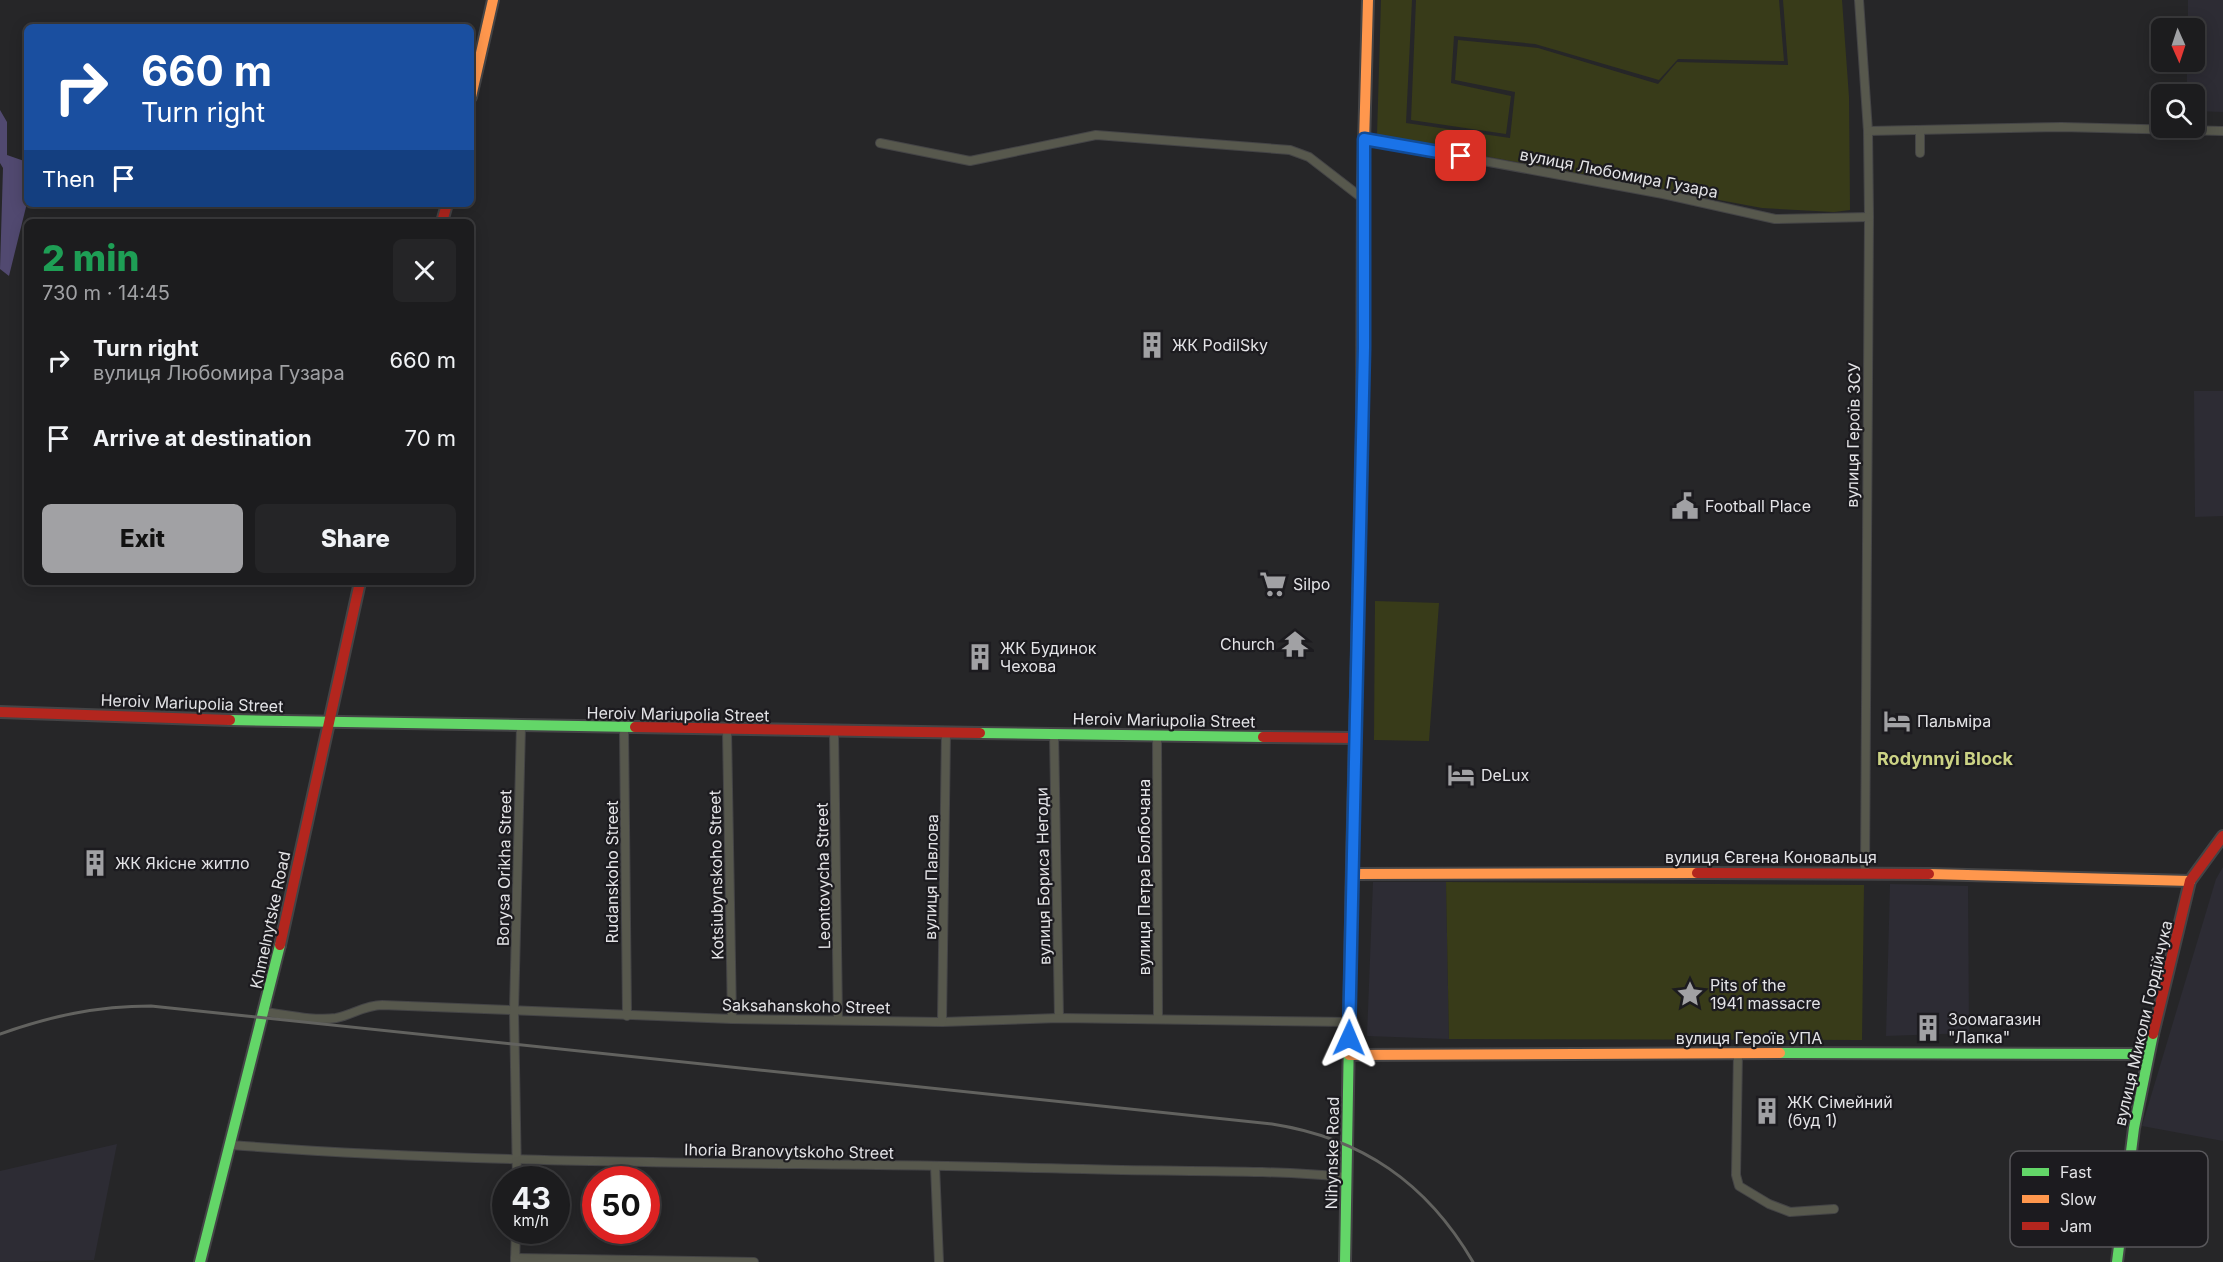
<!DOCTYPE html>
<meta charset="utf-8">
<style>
body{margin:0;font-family:Inter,sans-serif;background:#252527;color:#f1f3f6;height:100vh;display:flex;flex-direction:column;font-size:22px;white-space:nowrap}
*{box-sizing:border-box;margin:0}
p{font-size:20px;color:#a0a1a4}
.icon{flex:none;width:33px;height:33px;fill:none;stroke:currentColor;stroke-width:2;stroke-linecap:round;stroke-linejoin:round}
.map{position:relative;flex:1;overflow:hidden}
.drawer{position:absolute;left:24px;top:219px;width:450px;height:366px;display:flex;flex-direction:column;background:#1c1c1e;border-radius:9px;box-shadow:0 3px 15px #0003,0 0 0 2px #3a3a3c}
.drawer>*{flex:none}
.banner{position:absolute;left:24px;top:24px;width:450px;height:183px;border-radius:9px;box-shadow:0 3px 15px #0003,0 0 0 2px #3a3a3c;background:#1a4fa0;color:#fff;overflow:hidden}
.needle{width:39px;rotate:177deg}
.fabs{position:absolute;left:2151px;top:18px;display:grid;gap:12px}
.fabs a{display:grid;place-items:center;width:54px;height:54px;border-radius:9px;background:#1c1c1e;box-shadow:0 3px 15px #0003,0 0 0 2px #3a3a3c;font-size:30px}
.speed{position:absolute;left:492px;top:1166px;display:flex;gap:12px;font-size:30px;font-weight:700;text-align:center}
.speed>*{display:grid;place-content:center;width:78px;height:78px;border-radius:50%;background:#1c1c1e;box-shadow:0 3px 15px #0003,0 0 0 2px #3a3a3c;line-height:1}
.speed small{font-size:15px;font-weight:400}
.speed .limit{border:9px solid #d22;background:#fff;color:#111}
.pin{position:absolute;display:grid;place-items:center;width:51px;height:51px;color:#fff;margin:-26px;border-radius:12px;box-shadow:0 3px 9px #0006}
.me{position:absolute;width:66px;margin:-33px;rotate:1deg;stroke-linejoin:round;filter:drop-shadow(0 0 4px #0008)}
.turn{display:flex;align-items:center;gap:21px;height:126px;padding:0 18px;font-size:27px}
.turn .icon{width:78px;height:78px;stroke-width:2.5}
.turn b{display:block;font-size:42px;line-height:51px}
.then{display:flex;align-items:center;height:57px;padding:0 18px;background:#0003;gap:12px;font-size:22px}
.round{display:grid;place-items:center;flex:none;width:63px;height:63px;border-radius:9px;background:#252527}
.summary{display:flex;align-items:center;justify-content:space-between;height:102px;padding:0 18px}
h1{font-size:36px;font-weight:800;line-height:45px;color:#1e9e55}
.action{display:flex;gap:12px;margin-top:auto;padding:12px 18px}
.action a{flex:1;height:69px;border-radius:9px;background:#a1a1a4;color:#111;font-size:24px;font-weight:800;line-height:69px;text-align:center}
.action a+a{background:#252527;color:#f1f3f6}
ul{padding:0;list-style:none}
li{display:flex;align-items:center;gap:18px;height:78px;padding:0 18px}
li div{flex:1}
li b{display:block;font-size:22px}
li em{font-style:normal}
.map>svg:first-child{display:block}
</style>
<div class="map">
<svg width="2223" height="1262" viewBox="0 0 2223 1262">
<rect width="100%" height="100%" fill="#262628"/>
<g fill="#2d2c34">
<path d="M2188,0H2223V112L2195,111L2194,94H2187V62H2194V28H2188Z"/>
<path d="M2194,391H2223V516L2195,517Z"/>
<path d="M2223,867V1141L2142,1126L2216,879Z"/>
<path d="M1373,882H1446L1449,1039L1367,1036Z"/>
<path d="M1890,884L1968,886L1969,1033L1886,1036Z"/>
<path d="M117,1144L94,1260L0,1262V1171Z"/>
</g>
<g fill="#383b19">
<path d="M1381,0H1412L1406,123L1510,138L1515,92L1455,80L1458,40L1538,48L1658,84L1677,62L1788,65L1783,0H1842L1849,97L1850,210L1834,212L1762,208L1377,136Z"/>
<path d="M1416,0H1779L1784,61L1678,59L1659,80L1535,44L1454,36L1451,83L1511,96L1506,134L1411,120Z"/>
<path d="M1375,601L1439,603L1429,741L1374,740Z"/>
<path d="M1446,882L1864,885L1862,1040L1449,1039Z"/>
</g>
<path fill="#514970" d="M0,110L7,122V155L27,162L26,207L9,276L0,269L3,168L0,163Z"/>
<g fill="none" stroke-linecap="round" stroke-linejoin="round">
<defs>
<g id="street">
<path d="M1859,0L1868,131L1869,217L1865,872"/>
<path d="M1868,131L2061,127L2223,131"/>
<path d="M1364,139L1663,194L1775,219L1869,217"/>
<path d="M880,143L970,161L1096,135L1290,150L1309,157L1362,198"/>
<path d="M1920,153V130"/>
<path d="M624,729L627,1016"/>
<path d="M727,731L732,1019"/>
<path d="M834,731L838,1020"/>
<path d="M1054,733L1059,1018"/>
<path d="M1157,735L1158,1019"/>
<path d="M265,1012C288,1015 313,1021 336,1018C352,1015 365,1005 382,1005L732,1019L942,1022L1059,1018L1350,1022"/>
<path d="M942,1022L946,732"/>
<path d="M1738,1053L1736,1175L1739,1186L1769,1204L1790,1212L1834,1209"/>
<path d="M232,1145C515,1167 800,1161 1083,1169C1171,1172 1260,1169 1347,1177"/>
<path d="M935,1166L939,1262"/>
<path d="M517,1179L514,1011L521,726"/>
<path d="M515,1258L754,1262"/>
<path d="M515,1261L516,1230"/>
</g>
<g id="fast">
<path d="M230,720L635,727"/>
<path d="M980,733L1263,737"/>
<path d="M1780,1053L2148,1054"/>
<path d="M200,1262L280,945"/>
<path d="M1345,1262L1352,864"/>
<path d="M2117,1262L2134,1128L2153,1034"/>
</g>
<g id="slow">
<path d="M471,97L493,0"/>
<path d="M1363,179L1368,0"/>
<path d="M1352,864L1362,443"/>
<path d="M1353,874L1697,873"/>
<path d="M1929,874L2190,881"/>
<path d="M1349,1055L1780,1053"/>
</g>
<g id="jam">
<path d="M442,222L447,204"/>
<path d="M1362,443L1363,179"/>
<path d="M0,712L230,720"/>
<path d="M635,727L980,733"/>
<path d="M1263,737L1355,738"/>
<path d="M1697,873L1929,874"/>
<path d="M280,945L360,582"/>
<path d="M2153,1034L2190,881L2223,836"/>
</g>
</defs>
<use href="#street" stroke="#444446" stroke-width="10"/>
<use href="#fast" stroke="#444446" stroke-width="14"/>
<use href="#slow" stroke="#444446" stroke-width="14"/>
<use href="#jam" stroke="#444446" stroke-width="14"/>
<use href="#street" stroke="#57584d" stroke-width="8"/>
<use href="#fast" stroke="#63d668" stroke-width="10"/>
<use href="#slow" stroke="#ff974d" stroke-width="10"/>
<use href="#jam" stroke="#b3261e" stroke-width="10"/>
<path stroke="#62625f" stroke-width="3" d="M0,1034C51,1016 97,1006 151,1006L1272,1124C1362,1138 1427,1183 1473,1262"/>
</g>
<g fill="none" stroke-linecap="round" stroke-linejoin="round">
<defs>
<path id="route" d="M1349,1038L1364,348V139L1461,156"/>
</defs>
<use href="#route" stroke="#114b97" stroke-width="15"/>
<use href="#route" stroke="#1a73e8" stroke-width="10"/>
</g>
<defs>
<symbol id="building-bare" viewBox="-9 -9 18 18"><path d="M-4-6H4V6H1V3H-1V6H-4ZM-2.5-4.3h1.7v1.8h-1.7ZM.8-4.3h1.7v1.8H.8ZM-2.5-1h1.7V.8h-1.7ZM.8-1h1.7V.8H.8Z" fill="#a1a1a4" stroke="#1c1b1f" stroke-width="2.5" paint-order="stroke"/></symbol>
<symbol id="civic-bare" viewBox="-9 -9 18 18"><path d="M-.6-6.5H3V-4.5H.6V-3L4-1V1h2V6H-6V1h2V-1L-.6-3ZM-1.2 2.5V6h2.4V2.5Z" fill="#a1a1a4" stroke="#1c1b1f" stroke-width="2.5" paint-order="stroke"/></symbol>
<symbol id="supermarket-bare" viewBox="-9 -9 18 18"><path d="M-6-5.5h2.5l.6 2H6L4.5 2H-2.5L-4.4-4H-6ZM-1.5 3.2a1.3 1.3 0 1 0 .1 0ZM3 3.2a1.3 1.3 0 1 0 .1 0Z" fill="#a1a1a4" stroke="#1c1b1f" stroke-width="2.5" paint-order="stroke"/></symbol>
<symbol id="temple-bare" viewBox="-9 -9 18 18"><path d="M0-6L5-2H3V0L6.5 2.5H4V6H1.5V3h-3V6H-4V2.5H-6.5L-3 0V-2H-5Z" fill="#a1a1a4" stroke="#1c1b1f" stroke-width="2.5" paint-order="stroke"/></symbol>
<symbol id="hotel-bare" viewBox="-9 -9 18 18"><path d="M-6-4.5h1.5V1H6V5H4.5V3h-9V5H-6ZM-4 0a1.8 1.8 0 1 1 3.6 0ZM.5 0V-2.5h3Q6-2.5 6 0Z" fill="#a1a1a4" stroke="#1c1b1f" stroke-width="2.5" paint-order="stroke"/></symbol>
<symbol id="sight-bare" viewBox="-9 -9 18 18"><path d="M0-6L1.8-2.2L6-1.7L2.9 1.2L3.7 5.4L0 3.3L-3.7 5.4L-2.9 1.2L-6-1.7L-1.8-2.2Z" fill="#a1a1a4" stroke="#1c1b1f" stroke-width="2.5" paint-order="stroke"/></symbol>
</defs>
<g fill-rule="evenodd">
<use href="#building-bare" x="1133" y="326" width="38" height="38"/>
<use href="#civic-bare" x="1666" y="487" width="38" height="38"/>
<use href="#supermarket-bare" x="1254" y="565" width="38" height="38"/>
<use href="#temple-bare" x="1276" y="625" width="38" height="38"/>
<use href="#building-bare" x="961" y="638" width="38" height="38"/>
<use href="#hotel-bare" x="1878" y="702" width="38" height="38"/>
<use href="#hotel-bare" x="1442" y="756" width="38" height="38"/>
<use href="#building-bare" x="76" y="844" width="38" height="38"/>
<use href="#sight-bare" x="1671" y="975" width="38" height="38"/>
<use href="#building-bare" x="1909" y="1009" width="38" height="38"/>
<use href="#building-bare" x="1748" y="1092" width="38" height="38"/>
</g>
<g text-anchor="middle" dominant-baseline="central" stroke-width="4.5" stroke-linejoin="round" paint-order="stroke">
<g font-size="16" fill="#e3e3e6" stroke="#1c1b1f">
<text transform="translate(1619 173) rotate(11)">вулиця Любомира Гузара</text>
<text transform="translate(1853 435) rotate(-89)">вулиця Героїв ЗСУ</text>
<text transform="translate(192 703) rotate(2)">Heroiv Mariupolia Street</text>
<text transform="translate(678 714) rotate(1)">Heroiv Mariupolia Street</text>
<text transform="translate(1164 720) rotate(1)">Heroiv Mariupolia Street</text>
<text x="1771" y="857">вулиця Євгена Коновальця</text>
<text transform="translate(504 868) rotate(-89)">Borysa Orikha Street</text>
<text transform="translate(612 872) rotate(-90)">Rudanskoho Street</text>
<text transform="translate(716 875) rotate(-91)">Kotsiubynskoho Street</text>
<text transform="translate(823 876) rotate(-91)">Leontovycha Street</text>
<text transform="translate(1043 876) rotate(-91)">вулиця Бориса Негоди</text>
<text transform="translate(931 877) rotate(-89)">вулиця Павлова</text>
<text transform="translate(1144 877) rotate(-90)">вулиця Петра Болбочана</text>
<text transform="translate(270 920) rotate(-78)">Khmelnytske Road</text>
<text transform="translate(806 1006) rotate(1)">Saksahanskoho Street</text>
<text transform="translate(2143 1023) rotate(-77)">вулиця Миколи Гордійчука</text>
<text x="1749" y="1038">вулиця Героїв УПА</text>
<text transform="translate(789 1151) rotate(1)">Ihoria Branovytskoho Street</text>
<text transform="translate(1332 1153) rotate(-89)">Nihynske Road</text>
</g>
<g font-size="16" fill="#e3e3e6" stroke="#1c1b1f" text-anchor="start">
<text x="1172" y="345">ЖК PodilSky</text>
<text x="1705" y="506">Football Place</text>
<text x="1293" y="584">Silpo</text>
<text x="1275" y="644" text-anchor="end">Church</text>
<text x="1000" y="648">ЖК Будинок<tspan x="1000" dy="18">Чехова</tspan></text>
<text x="1917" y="721">Пальміра</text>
<text x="1481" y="775">DeLux</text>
<text x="115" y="863">ЖК Якісне житло</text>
<text x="1710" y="985">Pits of the<tspan x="1710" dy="18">1941 massacre</tspan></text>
<text x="1948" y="1019">Зоомагазин<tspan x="1948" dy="18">"Лапка"</tspan></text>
<text x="1787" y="1102">ЖК Сімейний<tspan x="1787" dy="18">(буд 1)</tspan></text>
</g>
<g font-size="18" font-weight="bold" fill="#ccd385" stroke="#1c1b1f">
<text x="1945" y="758">Rodynnyi Block</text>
</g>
</g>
<rect x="2010" y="1151" width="198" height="96" rx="9" fill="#1c1b1f" stroke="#58575b" stroke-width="1.5"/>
<rect x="2022" y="1168" width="27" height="8" fill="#63d668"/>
<rect x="2022" y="1195" width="27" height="8" fill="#ff974d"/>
<rect x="2022" y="1222" width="27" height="8" fill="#b3261e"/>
<g font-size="16" fill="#e3e3e6">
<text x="2060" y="1178">Fast</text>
<text x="2060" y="1205">Slow</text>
<text x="2060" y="1232">Jam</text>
</g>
</svg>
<div class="fabs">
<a><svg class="needle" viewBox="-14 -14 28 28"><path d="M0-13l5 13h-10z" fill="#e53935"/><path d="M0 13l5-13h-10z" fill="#a0a1a4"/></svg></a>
<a><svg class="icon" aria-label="search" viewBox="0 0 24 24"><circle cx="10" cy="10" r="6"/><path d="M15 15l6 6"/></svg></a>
</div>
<div class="speed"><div>43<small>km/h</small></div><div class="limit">50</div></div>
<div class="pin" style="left:1461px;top:156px;background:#d93025"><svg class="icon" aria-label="arrive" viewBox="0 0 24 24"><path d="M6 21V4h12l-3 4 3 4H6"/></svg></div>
<svg class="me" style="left:1349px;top:1038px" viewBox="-20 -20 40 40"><path d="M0-17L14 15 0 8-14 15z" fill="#1a73e8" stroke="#fff" stroke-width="4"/></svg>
<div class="banner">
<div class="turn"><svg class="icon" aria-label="right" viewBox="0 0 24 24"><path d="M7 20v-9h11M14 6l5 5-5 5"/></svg><div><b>660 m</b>Turn right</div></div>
<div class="then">Then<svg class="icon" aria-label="arrive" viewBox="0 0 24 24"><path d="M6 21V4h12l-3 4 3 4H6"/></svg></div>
</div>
<section class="drawer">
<div class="summary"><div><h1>2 min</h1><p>730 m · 14:45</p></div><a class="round"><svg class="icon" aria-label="close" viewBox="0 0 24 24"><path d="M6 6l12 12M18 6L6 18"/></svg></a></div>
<ul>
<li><svg class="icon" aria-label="right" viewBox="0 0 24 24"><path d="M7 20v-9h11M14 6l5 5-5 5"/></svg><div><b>Turn right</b><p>вулиця Любомира Гузара</p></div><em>660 m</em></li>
<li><svg class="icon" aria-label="arrive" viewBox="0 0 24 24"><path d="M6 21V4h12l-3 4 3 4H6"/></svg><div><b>Arrive at destination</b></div><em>70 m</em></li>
</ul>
<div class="action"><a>Exit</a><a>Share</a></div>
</section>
</div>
